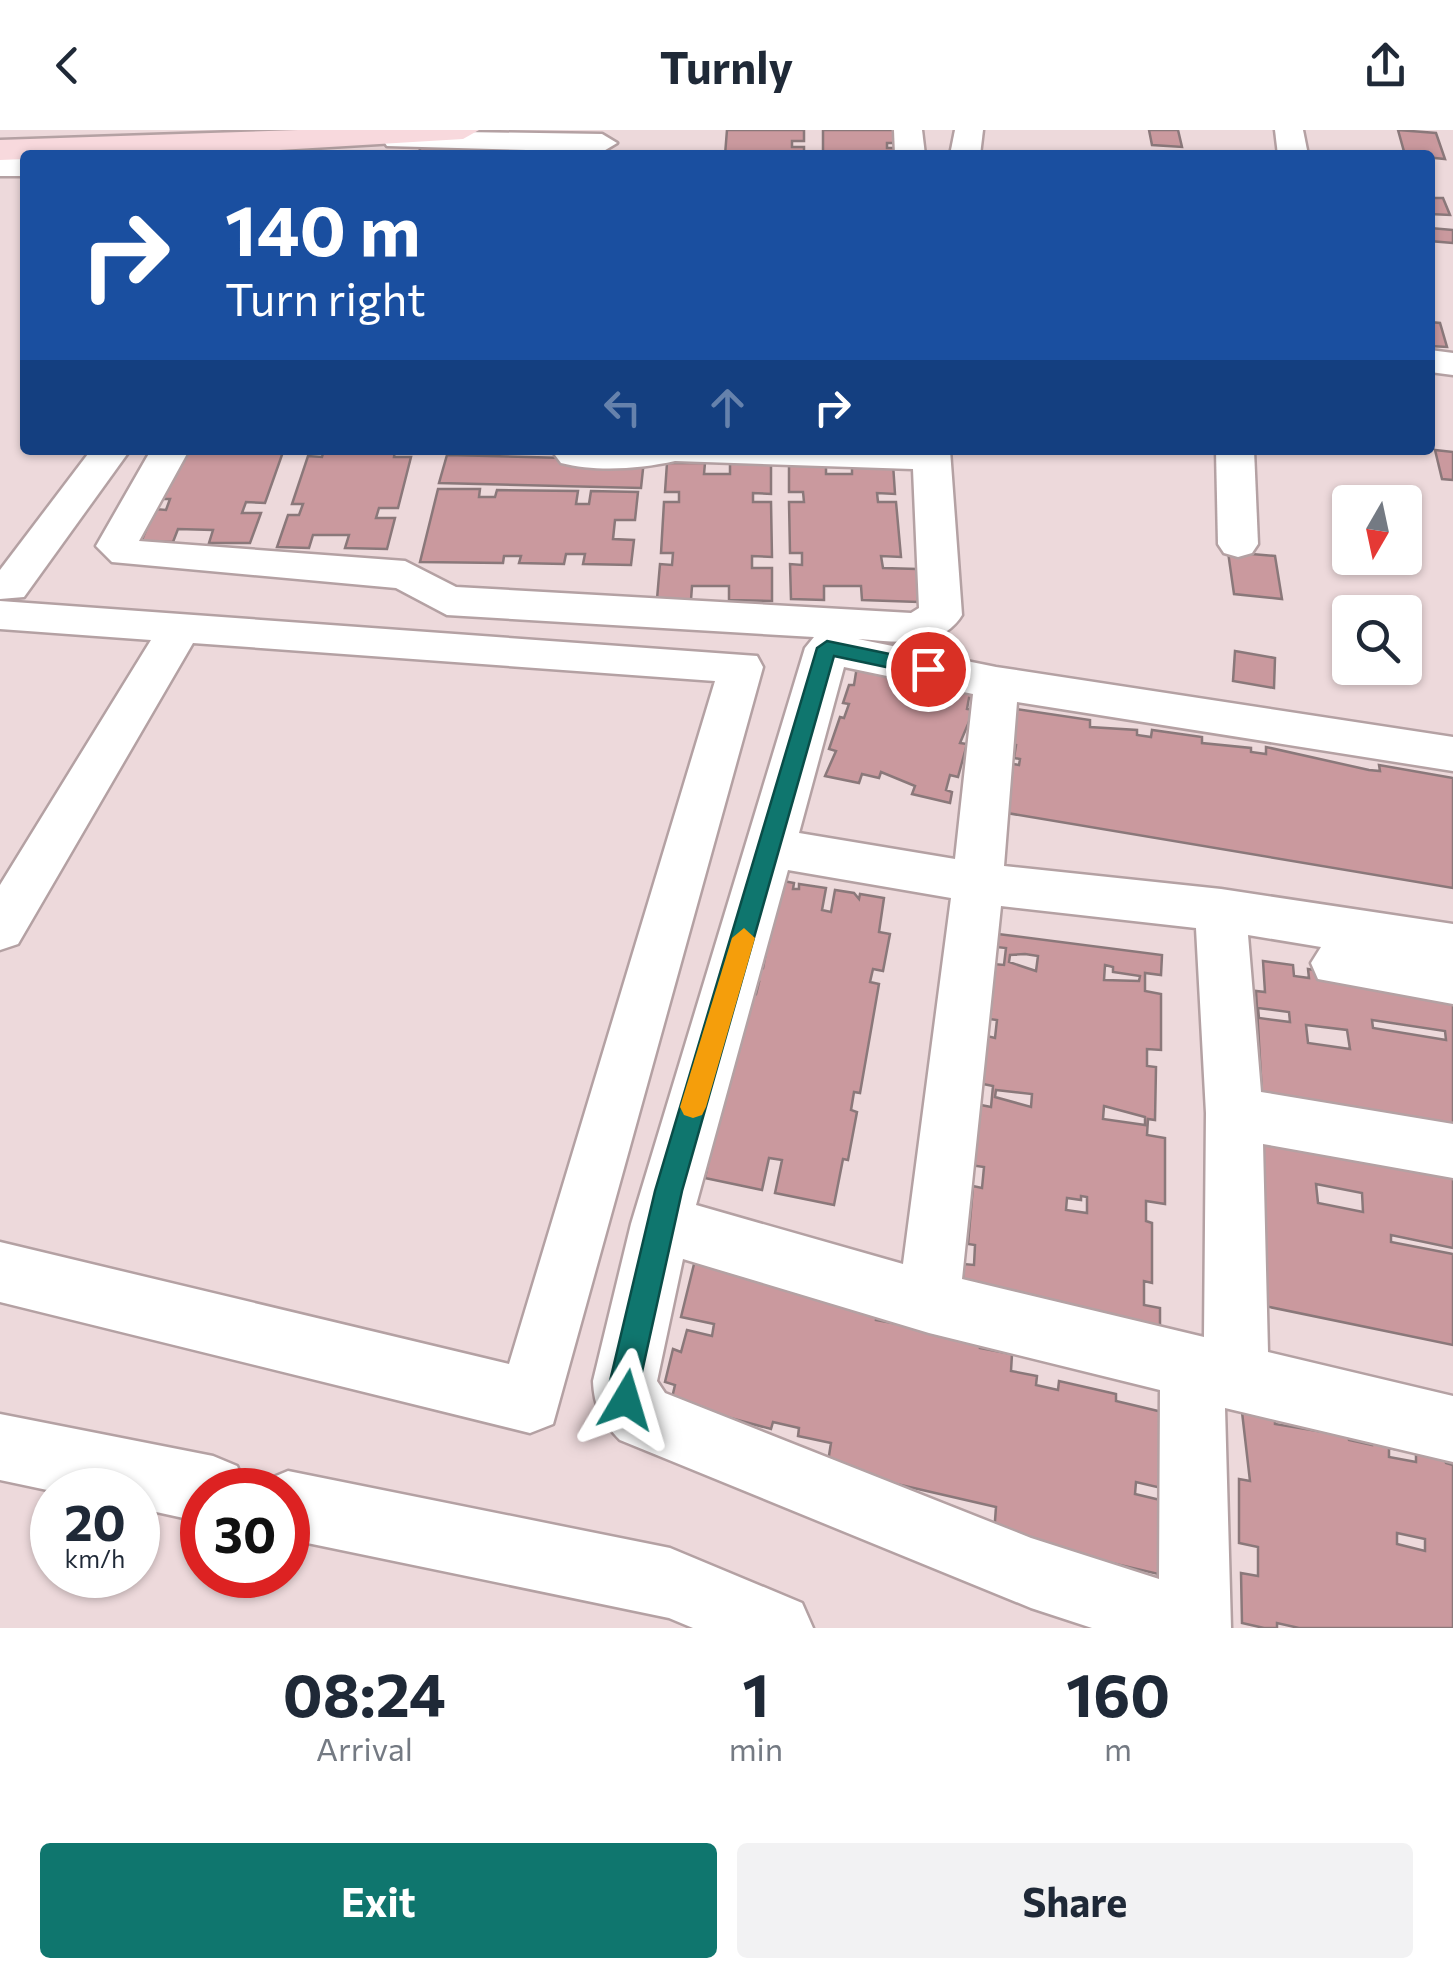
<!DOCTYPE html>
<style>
body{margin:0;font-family:Commissioner,sans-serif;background:#f2f2f3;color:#1f2937;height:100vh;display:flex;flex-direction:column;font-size:38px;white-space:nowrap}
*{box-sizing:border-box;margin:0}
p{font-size:32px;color:#747a83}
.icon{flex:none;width:55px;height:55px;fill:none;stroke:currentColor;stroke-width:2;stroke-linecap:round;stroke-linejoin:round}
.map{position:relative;height:1498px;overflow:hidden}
.side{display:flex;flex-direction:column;background:#fff;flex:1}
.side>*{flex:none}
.guide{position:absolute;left:20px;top:20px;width:1415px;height:305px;border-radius:10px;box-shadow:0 2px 8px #0004;background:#1a4fa0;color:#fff;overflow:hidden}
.needle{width:65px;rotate:189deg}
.tools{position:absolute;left:1332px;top:355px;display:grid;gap:20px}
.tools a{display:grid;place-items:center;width:90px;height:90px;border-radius:10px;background:#fff;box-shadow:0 2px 8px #0004;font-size:50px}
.speed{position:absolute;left:30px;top:1338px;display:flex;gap:20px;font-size:50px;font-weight:700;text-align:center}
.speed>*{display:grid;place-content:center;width:130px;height:130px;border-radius:50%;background:#fff;box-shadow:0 2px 8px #0004;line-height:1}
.speed small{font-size:25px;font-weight:400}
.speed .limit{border:15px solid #d22;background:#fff;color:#111}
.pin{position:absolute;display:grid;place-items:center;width:85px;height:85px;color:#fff;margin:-42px;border:5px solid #fff;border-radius:50%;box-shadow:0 2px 10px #0007}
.me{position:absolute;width:110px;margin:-55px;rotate:7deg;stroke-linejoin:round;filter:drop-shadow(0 0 8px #0008)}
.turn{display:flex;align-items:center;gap:35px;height:210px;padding:0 40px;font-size:45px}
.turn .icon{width:130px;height:130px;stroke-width:2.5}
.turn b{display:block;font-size:70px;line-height:85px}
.lanes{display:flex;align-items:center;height:95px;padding:0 40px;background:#0003;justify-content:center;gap:50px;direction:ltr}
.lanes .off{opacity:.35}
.eta{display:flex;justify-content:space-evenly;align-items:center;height:170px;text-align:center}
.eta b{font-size:60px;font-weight:700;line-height:70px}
.action{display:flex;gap:20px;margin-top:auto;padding:20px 40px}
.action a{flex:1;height:115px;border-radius:10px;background:#0f766e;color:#fff;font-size:40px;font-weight:700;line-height:115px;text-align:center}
.action a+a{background:#f2f2f3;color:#1f2937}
header{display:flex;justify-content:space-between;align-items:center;height:130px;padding:0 40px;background:#fff;font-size:45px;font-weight:700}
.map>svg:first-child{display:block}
</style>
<header><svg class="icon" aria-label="back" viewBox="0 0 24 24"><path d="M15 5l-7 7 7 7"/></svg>Turnly<svg class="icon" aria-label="share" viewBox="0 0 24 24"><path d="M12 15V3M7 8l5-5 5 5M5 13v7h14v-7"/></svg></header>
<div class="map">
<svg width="1453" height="1498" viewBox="0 0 1453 1498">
<rect width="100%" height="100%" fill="#edd9db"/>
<g fill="#ca999e" stroke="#8a787a" stroke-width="2.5" fill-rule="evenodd">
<path d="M727,0H804V11H792V17H804V25H725Z"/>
<path d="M823,0H902L903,13H887V18H904V25H823Z"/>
<path d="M1149,0H1178L1182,17L1152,15Z"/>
<path d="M1398,0L1436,3L1445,29L1405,25Z"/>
<path d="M422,13L499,15L496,25H418Z"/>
<path d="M521,17L598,18L597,25H518Z"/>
<path d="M1430,68H1443L1450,85L1430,84Z"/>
<path d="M1430,98L1453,100V113L1430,111Z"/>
<path d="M1430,192L1440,193L1447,217L1430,216Z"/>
<path d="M195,320L283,322L265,373L246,372L242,383H261L250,413H209L213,400L178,399L173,412H141L155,379L166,380L170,369H159L180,321Z"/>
<path d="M324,320H395L394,327H411L398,378H379L376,388H395L387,419L345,418L349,405H313L309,418L277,417L288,385H299L303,374H292L308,326L322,327Z"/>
<path d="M1435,320L1453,322V350L1442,349Z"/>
<path d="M447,325L644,330L641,358L439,353Z"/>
<path d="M667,333H705L704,344H730V333L771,334V364L753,363V372H771L772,427L752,426V438H772V471L729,470V456H692L691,470L657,469L660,434L672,435L673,423H661L664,372H679V362H665Z"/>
<path d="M789,333H826V344H852V334H893L895,364L877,363L878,372H896L901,427L881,426L883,438L917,439L918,472L862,470L861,456H824V470L791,469L790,434L802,435V423H790L789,372H804L803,362H789Z"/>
<path d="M438,359H480L479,367H495L497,360L578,361L576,374H589L591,361L638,362L635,390H615L613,409L634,410L631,435L583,434L585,424H566L564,434L519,433L521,426H504L503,433L420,432Z"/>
<path d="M1228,422L1275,426L1282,469L1234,464Z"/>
<path d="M1235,521L1275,528L1274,558L1233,551Z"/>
<path d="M858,530L979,553L975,569L969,568L967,579L974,580L960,613L967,614L958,647L950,645L946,660L952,662L950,673L912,664L915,656L881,642L879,648L862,644L859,653L825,646L836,621L829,619L840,587L844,588L849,574L843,573L849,555H854Z"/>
<path d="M1009,578L1090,590V597L1137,600V605L1151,607L1152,600L1202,607V613L1251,618V622L1266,624V617L1369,640L1380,641L1379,635L1453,648V758L995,681L999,648L1011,650L1013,634L1019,635L1020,629L1014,628L1016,615L1004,613Z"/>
<path d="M778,750L794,753L793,759H799V754L826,758L822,780L831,782L835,760L854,763L859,769L860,764L884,768L879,802L890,804L883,841L873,839L870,852L879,854L860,963L854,962L851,980L857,982L848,1030L843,1029L834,1075L775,1063L782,1030L769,1028L762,1060L705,1048L745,862L756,864L759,852H754L758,837L763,838L766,822L756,820Z"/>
<path d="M998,804L1162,825L1161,845L1145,843V861L1161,864V920L1147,919V936L1156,937L1155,990L1148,989L1147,1005L1165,1008V1074L1146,1071V1091L1152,1093V1153L1144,1151V1175L1160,1178V1210L961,1171L964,1134L974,1135L975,1115L968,1114L973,1056L982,1058L984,1037L970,1035L976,974L991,977L993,956L983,954L987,906L995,908L997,890L989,889L994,834L1004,835L1006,818L996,817ZM1025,824L1038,826L1036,841L1009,832L1010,825ZM1105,835L1113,837V842L1140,846L1139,851L1104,850ZM996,960L1032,964L1031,977L995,967ZM1104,976L1145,987V995L1103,989ZM1081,1066L1087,1067V1083L1066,1080L1067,1068L1081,1070Z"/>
<path d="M1263,831L1293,835L1294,846L1309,848L1308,839L1453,861V1014L1263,982L1256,861L1265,862ZM1258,878L1289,882L1290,892L1259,888ZM1372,890L1445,901L1446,910L1373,898ZM1306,895L1347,900L1350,919L1308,913Z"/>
<path d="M1255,993L1453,1030V1118L1391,1105V1112L1453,1124V1215L1255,1174ZM1316,1054L1362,1063L1363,1082L1318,1073Z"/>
<path d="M696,1126L877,1182L876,1190L981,1209L980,1218L1012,1224L1011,1241L1037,1246L1036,1255L1058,1260L1059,1251L1116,1264V1271L1175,1285L1174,1361L1136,1352L1135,1364L1173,1373L1171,1447L1116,1434V1446L993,1418L996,1377L827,1338L831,1313L798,1306L799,1298L773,1292L771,1299L671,1272L675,1255L665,1252L673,1219L681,1222L687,1200L712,1206L714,1194L681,1187Z"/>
<path d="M1242,1282L1275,1289V1294L1348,1306L1349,1310L1372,1315V1310L1444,1326L1446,1333L1453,1335V1498H1299L1277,1493V1498H1264L1242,1493L1241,1443L1258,1446V1417L1239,1413V1349L1250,1351ZM1389,1318L1416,1323V1332L1389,1327ZM1397,1403L1425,1409V1421L1397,1414Z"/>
</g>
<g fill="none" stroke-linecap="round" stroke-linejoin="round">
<defs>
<g id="street">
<path d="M894,0H922L925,25H895Z"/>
<path d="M955,0H983L980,25H950Z"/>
<path d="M1275,0H1303L1308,25H1278Z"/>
<path d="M397,1L602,4L617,13L602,22L387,16L383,10Z"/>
<rect x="0" y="28" width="25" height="18"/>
<path d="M1430,220L1453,223V245L1430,242Z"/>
<path d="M91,320H130L24,467L0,469V440Z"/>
<path d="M151,320H189L139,411L405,431L456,457L911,483L919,478L913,339L675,331C639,339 596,342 561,333L555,325L558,320H950L962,485C940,521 893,511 858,509L996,537L1453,607V641L1017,572L1004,736L1221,759L1453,794V874L1318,849L1311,833L1321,817L1248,805L1261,962L1453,994V1048L1263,1014L1268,1222L1453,1266V1332L1225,1278L1231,1498H1092L1031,1478L620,1310C602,1292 594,1277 593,1251L631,1094L805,518L814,507L447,485L396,458L112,432L96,416ZM844,537L973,564L955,729L799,703ZM788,740L951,768L903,1134L696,1075ZM1001,776L1196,798L1206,983L1204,1207L962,1149ZM683,1129L929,1203L1160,1260L1159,1449L1031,1408L665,1263L657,1251Z"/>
<path d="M1216,320H1254L1258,414L1252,423L1238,427L1224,423L1218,414Z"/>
<path d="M0,471L757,526L763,537L553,1294L530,1303L0,1172V1112L509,1234L715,551L193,513L18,814L0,820V755L151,510L0,499Z"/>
<path d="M0,1284L213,1326L237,1336L247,1360H202V1392L138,1378V1360L52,1361L0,1350Z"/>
<path d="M288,1341L670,1418L802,1473L813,1498H693L669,1488L288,1409V1360H260L264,1351Z"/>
</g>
<path id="secondary" d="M298,0H479L463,9L197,25H25V29L0,30V10Z"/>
</defs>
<use href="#street" stroke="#b4a1a3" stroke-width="5"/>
<use href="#secondary" stroke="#b4a1a3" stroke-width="5"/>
<use href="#street" fill="#fff" fill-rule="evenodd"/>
<use href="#secondary" fill="#f8d9dd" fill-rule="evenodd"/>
</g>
<path fill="#0f766e" stroke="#0a4d48" stroke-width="2.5" d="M827,511L928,532L939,539L928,546L834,526L682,1061L640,1251L636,1280L626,1284L615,1280L610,1251L655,1061L817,518Z"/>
<path fill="#f59e0b" d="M744,798L755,808L706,977L702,985L693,988L684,985L680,977L732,808Z"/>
</svg>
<div class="tools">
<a><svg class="needle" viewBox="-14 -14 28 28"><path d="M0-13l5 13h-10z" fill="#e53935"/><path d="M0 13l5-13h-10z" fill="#747a83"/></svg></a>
<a><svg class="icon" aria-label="search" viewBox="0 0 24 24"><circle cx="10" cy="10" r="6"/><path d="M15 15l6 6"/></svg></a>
</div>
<div class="speed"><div>20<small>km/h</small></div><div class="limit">30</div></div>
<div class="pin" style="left:928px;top:539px;background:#d93025"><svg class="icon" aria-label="arrive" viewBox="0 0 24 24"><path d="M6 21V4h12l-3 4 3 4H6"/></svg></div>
<svg class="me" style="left:626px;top:1270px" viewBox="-20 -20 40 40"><path d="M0-17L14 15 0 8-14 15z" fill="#0f766e" stroke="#fff" stroke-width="4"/></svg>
<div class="guide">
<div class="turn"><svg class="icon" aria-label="right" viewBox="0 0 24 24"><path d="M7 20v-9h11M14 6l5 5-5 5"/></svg><div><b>140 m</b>Turn right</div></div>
<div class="lanes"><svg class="icon off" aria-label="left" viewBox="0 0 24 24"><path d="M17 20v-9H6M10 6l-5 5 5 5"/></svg><svg class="icon off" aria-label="ahead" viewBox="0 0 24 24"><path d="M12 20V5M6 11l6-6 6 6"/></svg><svg class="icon" aria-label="right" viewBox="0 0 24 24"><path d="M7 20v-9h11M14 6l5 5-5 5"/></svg></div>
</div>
</div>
<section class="side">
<div class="eta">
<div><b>08:24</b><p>Arrival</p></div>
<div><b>1</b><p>min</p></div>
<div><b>160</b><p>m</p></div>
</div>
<div class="action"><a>Exit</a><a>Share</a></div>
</section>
